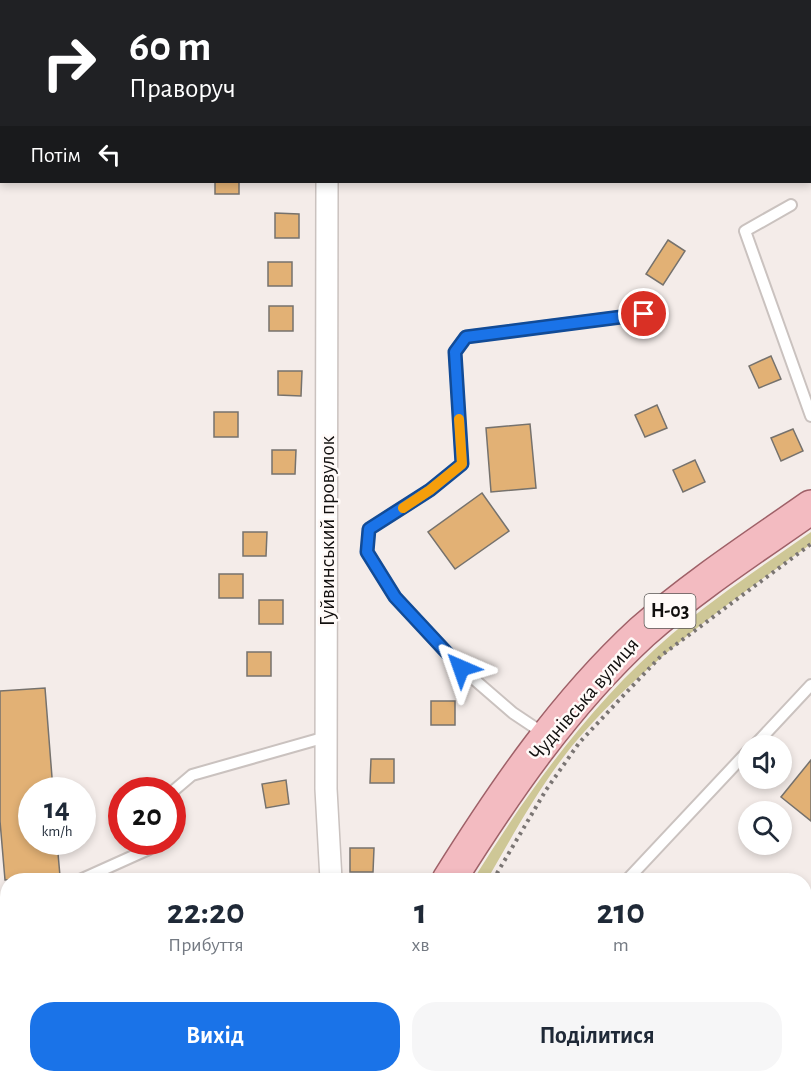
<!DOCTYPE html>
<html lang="uk">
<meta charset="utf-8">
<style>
body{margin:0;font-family:"Alegreya Sans",sans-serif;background:#f6f6f7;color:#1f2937;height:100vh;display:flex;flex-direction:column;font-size:22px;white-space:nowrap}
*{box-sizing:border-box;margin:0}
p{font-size:20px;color:#747a83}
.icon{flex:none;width:33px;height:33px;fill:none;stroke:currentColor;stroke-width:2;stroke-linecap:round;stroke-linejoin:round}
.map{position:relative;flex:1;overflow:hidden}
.panel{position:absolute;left:0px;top:873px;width:812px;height:210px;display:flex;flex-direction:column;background:#fff;border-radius:24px 24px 0 0;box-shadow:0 3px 9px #0003}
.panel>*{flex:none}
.top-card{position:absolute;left:0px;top:0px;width:812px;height:183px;box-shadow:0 3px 9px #0003;background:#202124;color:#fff;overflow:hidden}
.controls{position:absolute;left:738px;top:735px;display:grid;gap:12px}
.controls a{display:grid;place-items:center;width:54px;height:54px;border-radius:50%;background:#fff;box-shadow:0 3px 9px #0003;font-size:30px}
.speed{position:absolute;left:18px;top:777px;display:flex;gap:12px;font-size:30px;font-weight:700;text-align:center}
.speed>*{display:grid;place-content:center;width:78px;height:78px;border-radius:50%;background:#fff;box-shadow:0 3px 9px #0003;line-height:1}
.speed small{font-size:15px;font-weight:400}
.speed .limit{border:9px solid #d22;background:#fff;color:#111}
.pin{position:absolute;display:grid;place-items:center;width:51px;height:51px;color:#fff;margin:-26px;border:3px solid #fff;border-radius:50%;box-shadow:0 2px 6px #0007}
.me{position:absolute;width:66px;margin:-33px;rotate:317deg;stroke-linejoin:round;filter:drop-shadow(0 0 4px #0008)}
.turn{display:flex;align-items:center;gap:21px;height:126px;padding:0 30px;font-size:27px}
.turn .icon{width:78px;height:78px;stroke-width:2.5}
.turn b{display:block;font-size:42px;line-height:51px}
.then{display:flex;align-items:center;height:57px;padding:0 30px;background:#0003;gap:12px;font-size:22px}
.eta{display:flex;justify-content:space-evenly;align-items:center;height:102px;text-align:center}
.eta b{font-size:36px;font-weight:600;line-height:42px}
.primary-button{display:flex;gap:12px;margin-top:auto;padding:12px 30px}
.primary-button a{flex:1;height:69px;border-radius:24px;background:#1a73e8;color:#fff;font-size:24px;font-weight:600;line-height:69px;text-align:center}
.primary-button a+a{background:#f6f6f7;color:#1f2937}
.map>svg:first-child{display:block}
</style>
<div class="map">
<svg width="811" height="1083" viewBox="0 0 811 1083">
<rect width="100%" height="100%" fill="#f4ece9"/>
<path fill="#cec796" d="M811,532V544C727,604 639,666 572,746C539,787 513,835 487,880H473C528,791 591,703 672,634C715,597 764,565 811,532Z"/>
<path fill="#eeaad3" d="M0,0H796L2,2L0,114Z"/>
<g fill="#e2b175" stroke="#76726d" stroke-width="1.5">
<rect x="215" y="182" width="24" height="12"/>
<path d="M275,213L299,214V238H275Z"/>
<path d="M668,240L685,251L663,285L646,274Z"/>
<rect x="268" y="262" width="24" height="24"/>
<rect x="269" y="306" width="24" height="25"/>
<path d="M771,356L781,379L759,388L749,366Z"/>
<path d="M278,371H302L301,396L278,395Z"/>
<path d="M657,405L667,428L645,437L635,415Z"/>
<rect x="214" y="412" width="24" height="25"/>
<path d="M530,424L536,488L491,492L486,428Z"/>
<path d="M793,429L803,451L781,461L771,438Z"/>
<path d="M272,450H296L295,474H272Z"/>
<path d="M695,460L705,482L683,492L673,470Z"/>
<path d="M482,493L509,531L455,569L428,532Z"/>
<path d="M243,532H267L266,556H243Z"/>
<rect x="219" y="574" width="24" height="24"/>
<rect x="259" y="600" width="24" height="24"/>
<rect x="247" y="652" width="24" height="24"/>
<path d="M45,688L53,790H32V842H57L60,876L5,880L0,821V691Z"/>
<rect x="431" y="701" width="24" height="24"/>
<path d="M371,759H394V783H370Z"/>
<path d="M811,760V821L781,797Z"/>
<path d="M286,780L289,804L266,808L262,784Z"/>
<path d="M350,848H374L373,872H350Z"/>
</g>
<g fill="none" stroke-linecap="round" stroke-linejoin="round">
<defs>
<g id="service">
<path d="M791,205L745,231L811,416"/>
<path d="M546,735L513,713L461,668L395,597L367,552L369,529L430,490L462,464L455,352L466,337L643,314"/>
<path d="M754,746L811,685"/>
<path d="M172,792L192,775L326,737"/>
<path d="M80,880L149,849L152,842"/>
<path d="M627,880L748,751"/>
<path d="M0,909H8"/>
<path d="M466,1076L478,1083"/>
</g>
<path id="minor" d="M327,182L326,789L331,880"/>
<g id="primary">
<path d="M449,880C504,792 565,703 642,632C694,586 754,547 811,507"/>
<path d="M324,1083L328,1076"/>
</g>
</defs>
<use href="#service" stroke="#cac2bf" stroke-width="14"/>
<use href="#minor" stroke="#cac2bf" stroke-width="24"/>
<use href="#primary" stroke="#9f6168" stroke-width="36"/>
<g stroke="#7a7573" stroke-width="4" stroke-dasharray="3 4.5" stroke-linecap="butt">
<path d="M493,880L546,790L579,743L621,698L662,655L811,544"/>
<path d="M355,1083L360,1076"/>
</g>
<use href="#service" stroke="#fff" stroke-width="10"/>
<use href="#minor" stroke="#fff" stroke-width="21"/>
<use href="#primary" stroke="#f3bbc1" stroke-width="33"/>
</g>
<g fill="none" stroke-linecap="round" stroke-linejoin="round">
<defs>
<path id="route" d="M461,668L395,597L367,552L369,529L430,490L462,464L455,352L466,337L644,314"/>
</defs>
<use href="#route" stroke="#114b97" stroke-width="15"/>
<use href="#route" stroke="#1a73e8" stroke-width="10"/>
<path stroke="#f59e0b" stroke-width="10" d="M403,508L430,490L462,464L459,419"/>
</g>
<g text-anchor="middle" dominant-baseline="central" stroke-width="5" stroke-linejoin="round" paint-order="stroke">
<rect fill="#fffaf8" stroke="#585654" stroke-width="1.5" x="644.5" y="594" width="51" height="34" rx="4.5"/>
<g font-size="20" font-weight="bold" fill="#110f0e">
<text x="670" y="611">Н-03</text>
</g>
<g font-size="21" fill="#110f0e" stroke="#fffaf8">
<text transform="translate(327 531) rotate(-90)">Гуйвинський провулок</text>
<text transform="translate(584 699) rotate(-49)">Чуднівська вулиця</text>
</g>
</g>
</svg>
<div class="controls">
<a><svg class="icon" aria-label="sound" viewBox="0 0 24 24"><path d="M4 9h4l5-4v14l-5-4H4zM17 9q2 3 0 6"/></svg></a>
<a><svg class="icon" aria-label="search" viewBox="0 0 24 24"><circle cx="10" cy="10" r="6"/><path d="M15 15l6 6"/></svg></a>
</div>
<div class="speed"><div>14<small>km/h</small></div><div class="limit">20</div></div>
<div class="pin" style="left:644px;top:314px;background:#d93025"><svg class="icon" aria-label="arrive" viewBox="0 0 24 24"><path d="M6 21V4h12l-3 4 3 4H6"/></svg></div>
<svg class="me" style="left:461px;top:668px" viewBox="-20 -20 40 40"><path d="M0-17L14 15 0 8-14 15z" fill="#1a73e8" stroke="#fff" stroke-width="4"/></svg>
<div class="top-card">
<div class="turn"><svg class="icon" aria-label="right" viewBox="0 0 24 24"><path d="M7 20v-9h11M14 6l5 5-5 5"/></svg><div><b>60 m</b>Праворуч</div></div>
<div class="then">Потім<svg class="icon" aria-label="left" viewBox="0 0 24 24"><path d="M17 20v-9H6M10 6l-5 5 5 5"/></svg></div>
</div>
<section class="panel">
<div class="eta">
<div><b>22:20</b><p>Прибуття</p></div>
<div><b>1</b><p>хв</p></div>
<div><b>210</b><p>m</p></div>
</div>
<div class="primary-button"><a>Вихід</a><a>Поділитися</a></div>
</section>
</div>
